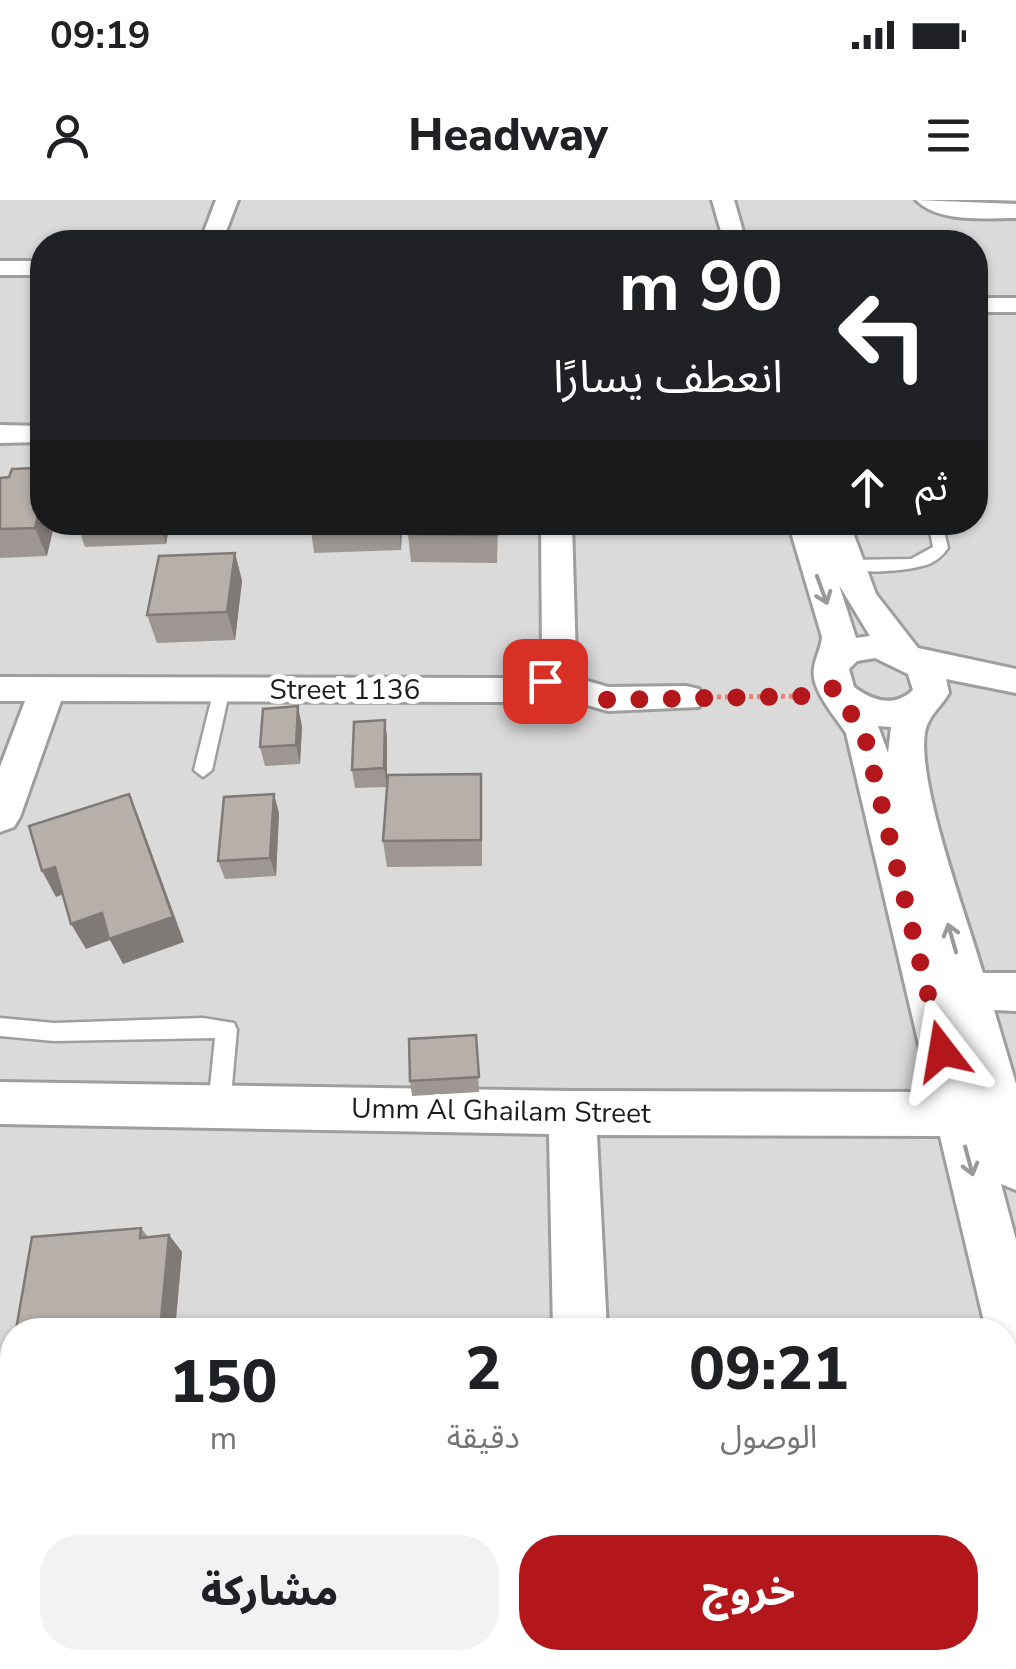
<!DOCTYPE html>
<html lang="ar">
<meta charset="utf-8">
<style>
body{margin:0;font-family:"Nunito Sans","Noto Sans Arabic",sans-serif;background:#f2f2f2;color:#202124;direction:rtl;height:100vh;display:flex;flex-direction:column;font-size:38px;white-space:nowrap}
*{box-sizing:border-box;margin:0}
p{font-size:32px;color:#757577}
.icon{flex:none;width:55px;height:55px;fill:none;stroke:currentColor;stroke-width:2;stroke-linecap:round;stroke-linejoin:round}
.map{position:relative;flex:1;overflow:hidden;direction:ltr}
.details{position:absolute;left:0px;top:1118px;width:1018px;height:352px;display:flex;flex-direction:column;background:#fff;border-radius:40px 40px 0 0;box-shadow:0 2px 8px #0004;direction:rtl}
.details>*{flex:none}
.hud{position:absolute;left:30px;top:30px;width:958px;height:305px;border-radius:40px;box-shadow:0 2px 8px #0004;direction:rtl;background:#202124;color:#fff;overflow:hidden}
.pin{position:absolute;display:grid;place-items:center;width:85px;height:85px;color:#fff;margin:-42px;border-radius:20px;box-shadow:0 5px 15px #0006}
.me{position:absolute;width:110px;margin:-55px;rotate:346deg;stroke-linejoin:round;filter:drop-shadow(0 0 8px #0008)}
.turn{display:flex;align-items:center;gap:35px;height:210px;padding:0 40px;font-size:45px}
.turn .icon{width:130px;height:130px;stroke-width:2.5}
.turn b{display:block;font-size:70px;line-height:85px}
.then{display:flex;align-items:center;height:95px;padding:0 40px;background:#0003;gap:20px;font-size:38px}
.eta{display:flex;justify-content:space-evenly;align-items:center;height:170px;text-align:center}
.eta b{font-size:60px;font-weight:800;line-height:70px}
.primary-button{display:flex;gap:20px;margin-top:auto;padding:20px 40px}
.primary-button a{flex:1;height:115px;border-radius:40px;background:#b3171b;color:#fff;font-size:40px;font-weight:800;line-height:115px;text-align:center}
.primary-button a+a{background:#f2f2f2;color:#202124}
.status{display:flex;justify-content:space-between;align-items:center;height:70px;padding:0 50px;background:#fff;direction:ltr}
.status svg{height:28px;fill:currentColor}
header{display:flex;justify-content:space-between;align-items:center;height:130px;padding:0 40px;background:#fff;font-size:45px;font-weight:800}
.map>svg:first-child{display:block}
</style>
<div class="status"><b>09:19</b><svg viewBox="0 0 49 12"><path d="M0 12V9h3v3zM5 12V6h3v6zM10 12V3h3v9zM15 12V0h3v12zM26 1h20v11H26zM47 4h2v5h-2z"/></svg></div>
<header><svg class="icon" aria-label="menu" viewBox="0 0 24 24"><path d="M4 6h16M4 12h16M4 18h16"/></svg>Headway<svg class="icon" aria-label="person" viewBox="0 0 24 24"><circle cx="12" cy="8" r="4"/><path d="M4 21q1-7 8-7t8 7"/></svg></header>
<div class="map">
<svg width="1016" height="1469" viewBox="0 0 1016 1469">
<rect width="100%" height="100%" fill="#edeae4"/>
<path fill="#dbdada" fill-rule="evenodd" d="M0,0H1016V1469H0ZM42,42H975V322H42ZM12,1130H1005V1458H12Z"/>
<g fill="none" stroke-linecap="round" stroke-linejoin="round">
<defs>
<g id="lane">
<path d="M928,322H942L948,348C943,355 938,360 929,364C910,371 855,376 839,365L847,360L911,359L933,347Z"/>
<path d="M222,483L230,489L212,570L203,577L194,570L214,489Z"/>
<path d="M0,818L54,823L203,818L234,823L237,830L230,907L227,914L219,917L211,914L208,907L215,838L54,841L0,836Z"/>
</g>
<g id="street">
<path d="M216,0H238L222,42H200Z"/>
<path d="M712,0H734L746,42H724Z"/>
<path d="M916,0L1016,4V18C985,18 939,23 916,0Z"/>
<rect x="0" y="61" width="42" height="14"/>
<rect x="975" y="98" width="41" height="14"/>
<path d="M0,225L42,226V242L0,243Z"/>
<path d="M541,322H572L576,461L567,475L608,487L686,486L699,489L704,498L699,507L608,511L546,493L518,502L61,501L20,617L14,627L0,632V567L25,501H0V477L516,478L532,472L542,460Z"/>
<path d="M788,322H849L876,394L918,448L1016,469V493L946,479L949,493C941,507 928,516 925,532C917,585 967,716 983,773H1016V811L994,810L1016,884V990L1001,984L1016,1040V1169L1005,1164V1130H986L940,936L597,935L607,1130H553L549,934L0,924V882L572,891L930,892L846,533C835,516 810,489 814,468C815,458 821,449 822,437ZM839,385L870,436L856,438ZM875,458L908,474L913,490C894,508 873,501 854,487L849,469L857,461ZM878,526L891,527L888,553Z"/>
<path d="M561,1458H623L624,1469H560Z"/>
</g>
</defs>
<use href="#lane" stroke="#9e9e9e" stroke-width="5"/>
<use href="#street" stroke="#9e9e9e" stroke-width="6"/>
<path stroke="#e98179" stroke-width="5" stroke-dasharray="4 4" stroke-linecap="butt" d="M717,497L805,496"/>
<use href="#lane" fill="#fff" fill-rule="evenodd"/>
<use href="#street" fill="#fff" fill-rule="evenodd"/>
</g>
<g fill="#9d9692">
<path d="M37,268L42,279L47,356L0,358V278L9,277Z"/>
<path d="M76,322H170L166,344L85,347Z"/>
<path d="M310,322H402L401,350L314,353Z"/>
<path d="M409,322H498L497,363L411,362L408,334Z"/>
<path d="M235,353L242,381L235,440L157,443L147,415Z"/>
<path d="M385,520L387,539V587L355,588L352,570Z"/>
<path d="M302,526L300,564L265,566L260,547Z"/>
<path d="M482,601V666L387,667L383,641Z"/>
<path d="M279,613L276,676L225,679L218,661Z"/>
<path d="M476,835L479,892L412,896L410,881Z"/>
<path d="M141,1028L148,1037L169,1035L182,1052L175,1130H16Z"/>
<path d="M680,1458H760L762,1469H682Z"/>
</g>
<g fill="#7f7a77">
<path d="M42,301V322H55L47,356L35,328Z"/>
<path d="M159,322H170L166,344Z"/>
<path d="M399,322H402L401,350Z"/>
<path d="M235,353L242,381L235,440L227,412Z"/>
<path d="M298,506L302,526L300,564L296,545Z"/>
<path d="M385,520L387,539V587L384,568Z"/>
<path d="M129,594L140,621L184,742L123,764L110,740L86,749L71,724L102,713Z"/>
<path d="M274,594L279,613L276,676L270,658Z"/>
<path d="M55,667L69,692L56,697L42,671Z"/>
<path d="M169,1035L182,1052L175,1130H160Z"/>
</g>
<g fill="#b6afaa" stroke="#7f7a77" stroke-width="2.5">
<path d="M37,268L34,279H42V301L35,328L0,329V278L9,277L12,269Z"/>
<path d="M310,322H386L310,325Z"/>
<path d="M409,322H497V335L408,334Z"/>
<path d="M235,353L227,412L147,415L159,356Z"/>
<path d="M298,506L296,545L260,547L263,509Z"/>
<path d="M385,520L384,568L352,570L354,522Z"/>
<path d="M481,574V640L383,641L388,575Z"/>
<path d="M129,594L173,717L109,739L102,713L71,724L55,667L42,671L29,626Z"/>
<path d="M274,594L270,658L218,661L224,597Z"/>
<path d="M476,835L479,877L410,881L409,839Z"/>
<path d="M141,1028L140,1038L169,1035L160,1130H55V1127L16,1130L32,1037Z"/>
<path d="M12,1344V1425H0V1396Z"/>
<path d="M686,1458H760L762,1469H688Z"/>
</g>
<defs><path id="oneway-shaft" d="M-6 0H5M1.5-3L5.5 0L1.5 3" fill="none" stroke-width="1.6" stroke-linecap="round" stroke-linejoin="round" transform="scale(2.5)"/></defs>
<g stroke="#999">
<use href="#oneway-shaft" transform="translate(822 390) rotate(70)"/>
<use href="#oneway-shaft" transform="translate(952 738) rotate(-106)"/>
<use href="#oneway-shaft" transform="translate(969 961) rotate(75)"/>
</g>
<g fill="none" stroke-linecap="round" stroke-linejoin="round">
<path stroke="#b3171b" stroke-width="18" stroke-dasharray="0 32.4" d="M545,481L608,500L807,496L834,488L864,533L942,851"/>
</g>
<g text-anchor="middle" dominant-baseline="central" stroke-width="10" stroke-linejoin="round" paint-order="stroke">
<g font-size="28" fill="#1d1d1d" stroke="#fff">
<text x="345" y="490">Street 1136</text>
<text transform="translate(501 911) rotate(1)">Umm Al Ghailam Street</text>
</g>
</g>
</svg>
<div class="pin" style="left:545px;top:481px;background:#d93025"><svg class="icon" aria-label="arrive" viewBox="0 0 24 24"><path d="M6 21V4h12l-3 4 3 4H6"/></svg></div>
<svg class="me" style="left:942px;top:851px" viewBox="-20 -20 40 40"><path d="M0-17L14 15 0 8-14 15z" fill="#b3171b" stroke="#fff" stroke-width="4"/></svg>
<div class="hud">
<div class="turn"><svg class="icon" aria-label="left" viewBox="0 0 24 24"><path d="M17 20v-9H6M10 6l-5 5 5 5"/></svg><div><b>90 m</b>انعطف يسارًا</div></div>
<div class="then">ثم<svg class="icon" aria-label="ahead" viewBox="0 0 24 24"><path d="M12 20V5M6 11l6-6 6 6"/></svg></div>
</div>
<section class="details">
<div class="eta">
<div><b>09:21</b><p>الوصول</p></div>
<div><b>2</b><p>دقيقة</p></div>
<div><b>150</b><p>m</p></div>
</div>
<div class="primary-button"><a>خروج</a><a>مشاركة</a></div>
</section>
</div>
